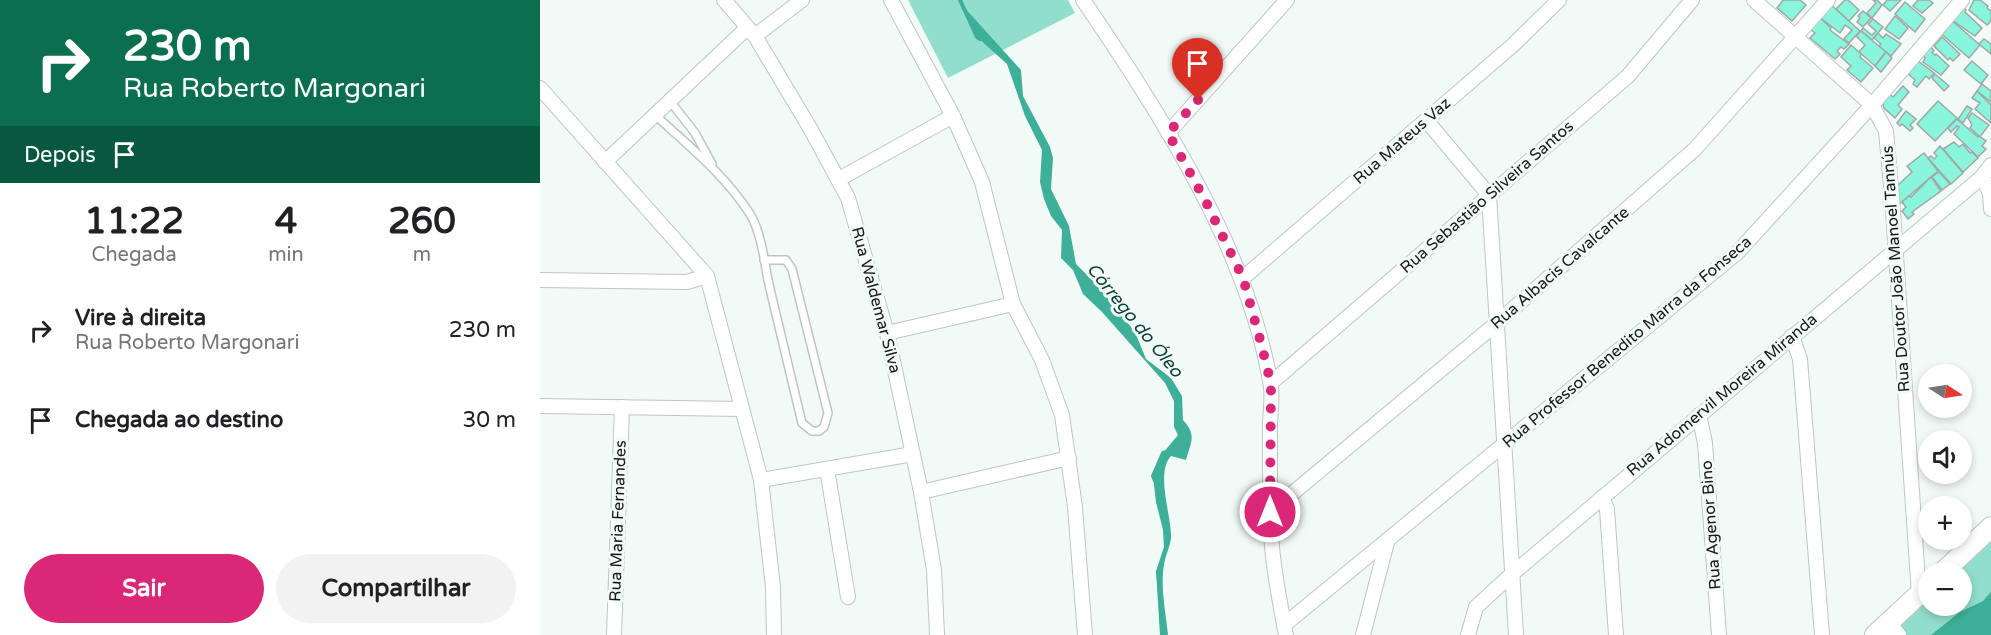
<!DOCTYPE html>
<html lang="pt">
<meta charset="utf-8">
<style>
body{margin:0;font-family:"Varela Round",sans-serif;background:#f2f2f2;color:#202124;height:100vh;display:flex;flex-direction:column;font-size:22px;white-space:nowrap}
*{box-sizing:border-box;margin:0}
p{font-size:20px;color:#757577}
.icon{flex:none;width:33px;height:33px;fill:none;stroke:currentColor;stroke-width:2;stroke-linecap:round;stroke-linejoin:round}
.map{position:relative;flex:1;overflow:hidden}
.panel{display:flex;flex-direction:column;background:#fff;width:540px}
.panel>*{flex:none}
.hud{background:#0b6e4f;color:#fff;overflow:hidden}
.needle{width:39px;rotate:102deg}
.controls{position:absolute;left:1378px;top:364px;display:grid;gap:12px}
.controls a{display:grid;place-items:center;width:54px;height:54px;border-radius:50%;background:#fff;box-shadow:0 3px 9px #0003;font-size:30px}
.pin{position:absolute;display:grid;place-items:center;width:51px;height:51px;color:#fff;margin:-62px -26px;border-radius:50% 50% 50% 0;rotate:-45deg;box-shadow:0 0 6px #0007}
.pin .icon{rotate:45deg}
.me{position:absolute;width:66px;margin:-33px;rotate:0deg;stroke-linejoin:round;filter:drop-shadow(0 0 4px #0008)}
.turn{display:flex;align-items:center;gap:21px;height:126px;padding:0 24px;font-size:27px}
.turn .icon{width:78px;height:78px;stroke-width:2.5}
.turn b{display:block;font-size:42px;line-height:51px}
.then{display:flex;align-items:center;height:57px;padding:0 24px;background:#0003;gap:12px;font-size:22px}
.eta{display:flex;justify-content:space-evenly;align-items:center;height:102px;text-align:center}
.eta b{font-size:36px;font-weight:700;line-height:42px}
.button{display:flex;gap:12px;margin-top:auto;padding:12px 24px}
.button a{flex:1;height:69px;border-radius:36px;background:#db2777;color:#fff;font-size:24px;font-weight:700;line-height:69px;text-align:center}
.button a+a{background:#f2f2f2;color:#202124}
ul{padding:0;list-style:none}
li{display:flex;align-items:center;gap:18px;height:90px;padding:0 24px}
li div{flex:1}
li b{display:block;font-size:22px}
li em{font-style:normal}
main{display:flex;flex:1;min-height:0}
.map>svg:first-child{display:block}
</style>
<main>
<section class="panel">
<div class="hud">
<div class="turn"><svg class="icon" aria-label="right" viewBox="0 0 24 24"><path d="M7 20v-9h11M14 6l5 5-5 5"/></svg><div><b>230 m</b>Rua Roberto Margonari</div></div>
<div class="then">Depois<svg class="icon" aria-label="arrive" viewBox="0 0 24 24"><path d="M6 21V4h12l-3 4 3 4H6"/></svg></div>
</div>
<div class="eta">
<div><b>11:22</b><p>Chegada</p></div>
<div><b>4</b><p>min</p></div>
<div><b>260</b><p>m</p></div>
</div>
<ul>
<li><svg class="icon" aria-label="right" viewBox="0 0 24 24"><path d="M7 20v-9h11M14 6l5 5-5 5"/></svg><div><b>Vire à direita</b><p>Rua Roberto Margonari</p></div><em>230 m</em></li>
<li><svg class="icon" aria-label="arrive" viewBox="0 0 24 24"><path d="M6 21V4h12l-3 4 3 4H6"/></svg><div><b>Chegada ao destino</b></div><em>30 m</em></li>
</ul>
<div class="button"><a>Sair</a><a>Compartilhar</a></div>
</section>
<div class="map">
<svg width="1451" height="635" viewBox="0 0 1451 635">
<rect width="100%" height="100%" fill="#f2faf8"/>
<g fill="#92decc">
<path d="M368,0H528L535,13L408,78Z"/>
<path d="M1451,520V635H1359L1349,623L1389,582V606H1422V573H1398Z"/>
</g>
<g fill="#3eaf99">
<path d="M422,5L481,70L483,96L510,147L513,158L511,189L529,226L536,264L557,285L595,332L606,359L631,378L642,396L643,420C657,435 651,442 646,460L631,456C615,473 632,517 631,538C630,547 625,556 624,565C620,587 626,613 628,635H620L616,571L624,547L623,530L616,502L613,476L623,453L638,435L634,427V401L625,383L562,312L543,294L533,270L521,258L522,230L511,216L504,199L500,182L502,150L485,116L467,64L437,37Z"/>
<path d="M1451,592V635H1391L1420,612L1443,601Z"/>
</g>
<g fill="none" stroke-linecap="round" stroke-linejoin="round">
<g stroke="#3eaf99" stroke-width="4">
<path d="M420,0L437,37L440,39"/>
<path d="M615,481L613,476L623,453L627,452"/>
</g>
</g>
<g fill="#89f5dc" stroke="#a0a8a6" stroke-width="1.5">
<path d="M1243,0H1260L1266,5L1252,21L1237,8Z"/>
<path d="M1305,0H1308L1319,10L1309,21L1296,9Z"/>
<path d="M1333,0H1337L1342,5L1332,18L1327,13L1336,3Z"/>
<path d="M1347,0H1361L1350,11L1343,5Z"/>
<path d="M1378,0H1389L1393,3L1382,13L1373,6Z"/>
<path d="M1434,0H1440L1448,6L1447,8L1451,11V21L1447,25L1429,10Z"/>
<path d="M1365,2L1385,19L1375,32L1355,14Z"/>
<path d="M1289,3L1320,31L1309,43L1304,39L1312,30L1305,25L1300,33L1278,16Z"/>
<path d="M1421,5L1426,10L1425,12L1442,28L1435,36L1409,18Z"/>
<path d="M1323,11L1331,18L1323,27L1317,22L1320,18L1318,16Z"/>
<path d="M1355,16L1368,28L1359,39L1345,29Z"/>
<path d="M1279,17L1291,28L1290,30L1309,44L1304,49L1301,47L1297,51L1300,54L1295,59L1270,38L1275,33L1269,28Z"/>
<path d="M1409,18L1440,45L1429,58L1398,31Z"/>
<path d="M1333,19L1343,27L1332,40L1321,31L1323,28L1332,35L1336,31L1328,24Z"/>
<path d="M1321,31L1346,52L1335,66L1319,52L1325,45L1316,36Z"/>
<path d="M1338,33L1343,38L1346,34L1361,44L1351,56L1339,46L1341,44L1334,38Z"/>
<path d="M1402,37L1420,54L1413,61L1410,58L1408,60L1394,46Z"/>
<path d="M1444,39L1451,44V54L1439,44Z"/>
<path d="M1311,45L1321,54L1320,57L1333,68L1321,82L1307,70L1311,66L1301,57Z"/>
<path d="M1391,47L1394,51L1392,53L1395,55L1396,54L1409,66L1401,75L1383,62L1385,58L1382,53Z"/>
<path d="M1346,52L1352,58L1341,72L1335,66Z"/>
<path d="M1374,58L1394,73L1389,79L1386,76L1377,87L1373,84L1375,80L1364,70Z"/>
<path d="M1432,61L1448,75L1441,84L1424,70Z"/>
<path d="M1395,74L1409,86L1404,91L1392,78Z"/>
<path d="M1442,84L1451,91V102L1437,91Z"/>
<path d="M1363,86L1369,92L1358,105L1362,109L1355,118L1344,108L1341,98L1346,91L1353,97Z"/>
<path d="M1437,91L1451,105V123L1435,109L1440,103L1432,98Z"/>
<path d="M1398,101L1417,118L1395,141L1377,124Z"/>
<path d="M1427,106L1432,109L1423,123L1418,119Z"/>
<path d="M1366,111L1376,119L1370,125L1373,128L1370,131L1362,124L1360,126L1357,123Z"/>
<path d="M1432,113L1449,125L1440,137L1430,128L1432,125L1428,118Z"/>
<path d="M1417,119L1438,137L1439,136L1446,141L1442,146L1446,149L1438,157L1414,134L1419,127L1417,126L1411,132L1408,128Z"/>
<path d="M1414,142L1419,147L1423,144L1430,153L1432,152L1438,158L1423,172L1403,149Z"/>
<path d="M1400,146L1423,173L1411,184L1388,158L1391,156L1394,159L1397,156L1394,153Z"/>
<path d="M1384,153L1398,171L1356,207L1355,188L1372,172L1367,166Z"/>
<path d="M1399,172L1410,184L1402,190L1392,177Z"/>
<path d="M1391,177L1401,191L1372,212L1374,214L1368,219L1362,211L1366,207L1362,202L1369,196L1371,197Z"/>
</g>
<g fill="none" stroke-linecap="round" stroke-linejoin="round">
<defs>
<g id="lane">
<path d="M130,101L155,133L172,164"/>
<path d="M115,115C149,146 185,175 210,214C221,232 224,259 228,280C239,328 251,376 262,423L272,431H279L284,427L288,413L252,269L246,260H224"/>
</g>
<g id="street">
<path d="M184,0L215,36L270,128L308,198L347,333L381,492L394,570L397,635"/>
<path d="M351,0L413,116L442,182L473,304L502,360L522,415L535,507L545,635"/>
<path d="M543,0C619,112 707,247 730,381C733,394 731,409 730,422C730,451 730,480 730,509C730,551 738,593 746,635"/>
<path d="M1214,0L1332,105L1346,131L1352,197L1379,595"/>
<path d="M215,36L262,0"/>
<path d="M0,88L167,276L221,480L233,587L234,635"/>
<path d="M886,120L949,195L976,635"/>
<path d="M628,133L747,0"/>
<path d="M65,162L207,28"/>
<path d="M1442,177L1450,193L1451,209"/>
<path d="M299,179L413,116"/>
<path d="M703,278L973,45L1019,0"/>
<path d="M0,280L147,282L167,276"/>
<path d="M347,333L473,304"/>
<path d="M1252,336L1260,359L1282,635"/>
<path d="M731,383L1088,76L1152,0"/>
<path d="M0,406L202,409"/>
<path d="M1159,415L1165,443L1179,635"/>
<path d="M287,469L308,597"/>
<path d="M221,480L373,454"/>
<path d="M381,492L529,458"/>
<path d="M1062,497L1067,509L1076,635"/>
<path d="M730,512L951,328L1155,149L1288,0"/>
<path d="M1349,623L1359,635"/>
<path d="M744,625L1198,252L1332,105L1422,0"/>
<path d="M74,635L82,407"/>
<path d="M823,635L847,542"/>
<path d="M928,635L936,607L972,574L1442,177L1451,165"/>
</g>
<g id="secondary">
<path d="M1402,573L1451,527"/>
<path d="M1335,635L1389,585"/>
</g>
</defs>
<use href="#lane" stroke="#bdc6c3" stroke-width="10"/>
<use href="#street" stroke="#bdc6c3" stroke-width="16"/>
<use href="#secondary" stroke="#bdc6c3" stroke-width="22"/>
<use href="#lane" stroke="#fff" stroke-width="7"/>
<use href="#street" stroke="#fff" stroke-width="14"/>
<use href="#secondary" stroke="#fff" stroke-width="20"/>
</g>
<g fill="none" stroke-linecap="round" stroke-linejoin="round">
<path stroke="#db2777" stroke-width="10" stroke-dasharray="0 18" d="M658,100L628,133L665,200L703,278L721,343L731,384L730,512"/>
</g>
<g text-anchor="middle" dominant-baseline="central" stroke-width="6" stroke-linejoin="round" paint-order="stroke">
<g font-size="16" fill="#151817" stroke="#f2faf8">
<text transform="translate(862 141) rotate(-41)">Rua Mateus Vaz</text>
<text transform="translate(947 197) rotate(-41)">Rua Sebastião Silveira Santos</text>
<text transform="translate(1020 268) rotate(-41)">Rua Albacis Cavalcante</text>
<text transform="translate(1356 269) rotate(-94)">Rua Doutor João Manoel Tannús</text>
<text transform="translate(336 300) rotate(75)">Rua Waldemar Silva</text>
<text transform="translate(1087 342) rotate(-40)">Rua Professor Benedito Marra da Fonseca</text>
<text transform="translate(1182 395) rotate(-40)">Rua Adomervil Moreira Miranda</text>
<text transform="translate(78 521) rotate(-88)">Rua Maria Fernandes</text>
<text transform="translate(1171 525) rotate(-94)">Rua Agenor Bino</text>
</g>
<g font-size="18" font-style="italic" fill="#0d3f36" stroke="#f2faf8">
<text transform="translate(595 320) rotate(51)">Córrego do Óleo</text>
</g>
</g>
</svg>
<div class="controls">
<a><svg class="needle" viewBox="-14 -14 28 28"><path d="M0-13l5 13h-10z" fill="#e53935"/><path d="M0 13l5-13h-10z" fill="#757577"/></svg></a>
<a><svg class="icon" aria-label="sound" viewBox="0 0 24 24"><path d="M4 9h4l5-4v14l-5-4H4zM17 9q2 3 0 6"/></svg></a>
<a>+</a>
<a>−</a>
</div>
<div class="pin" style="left:658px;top:100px;background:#d93025"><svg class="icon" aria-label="arrive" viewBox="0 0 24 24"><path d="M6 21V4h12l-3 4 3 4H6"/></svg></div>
<svg class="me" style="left:730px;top:512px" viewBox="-20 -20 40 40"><circle r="17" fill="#db2777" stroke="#fff" stroke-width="3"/><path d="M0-11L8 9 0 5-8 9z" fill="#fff"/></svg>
</div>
</main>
